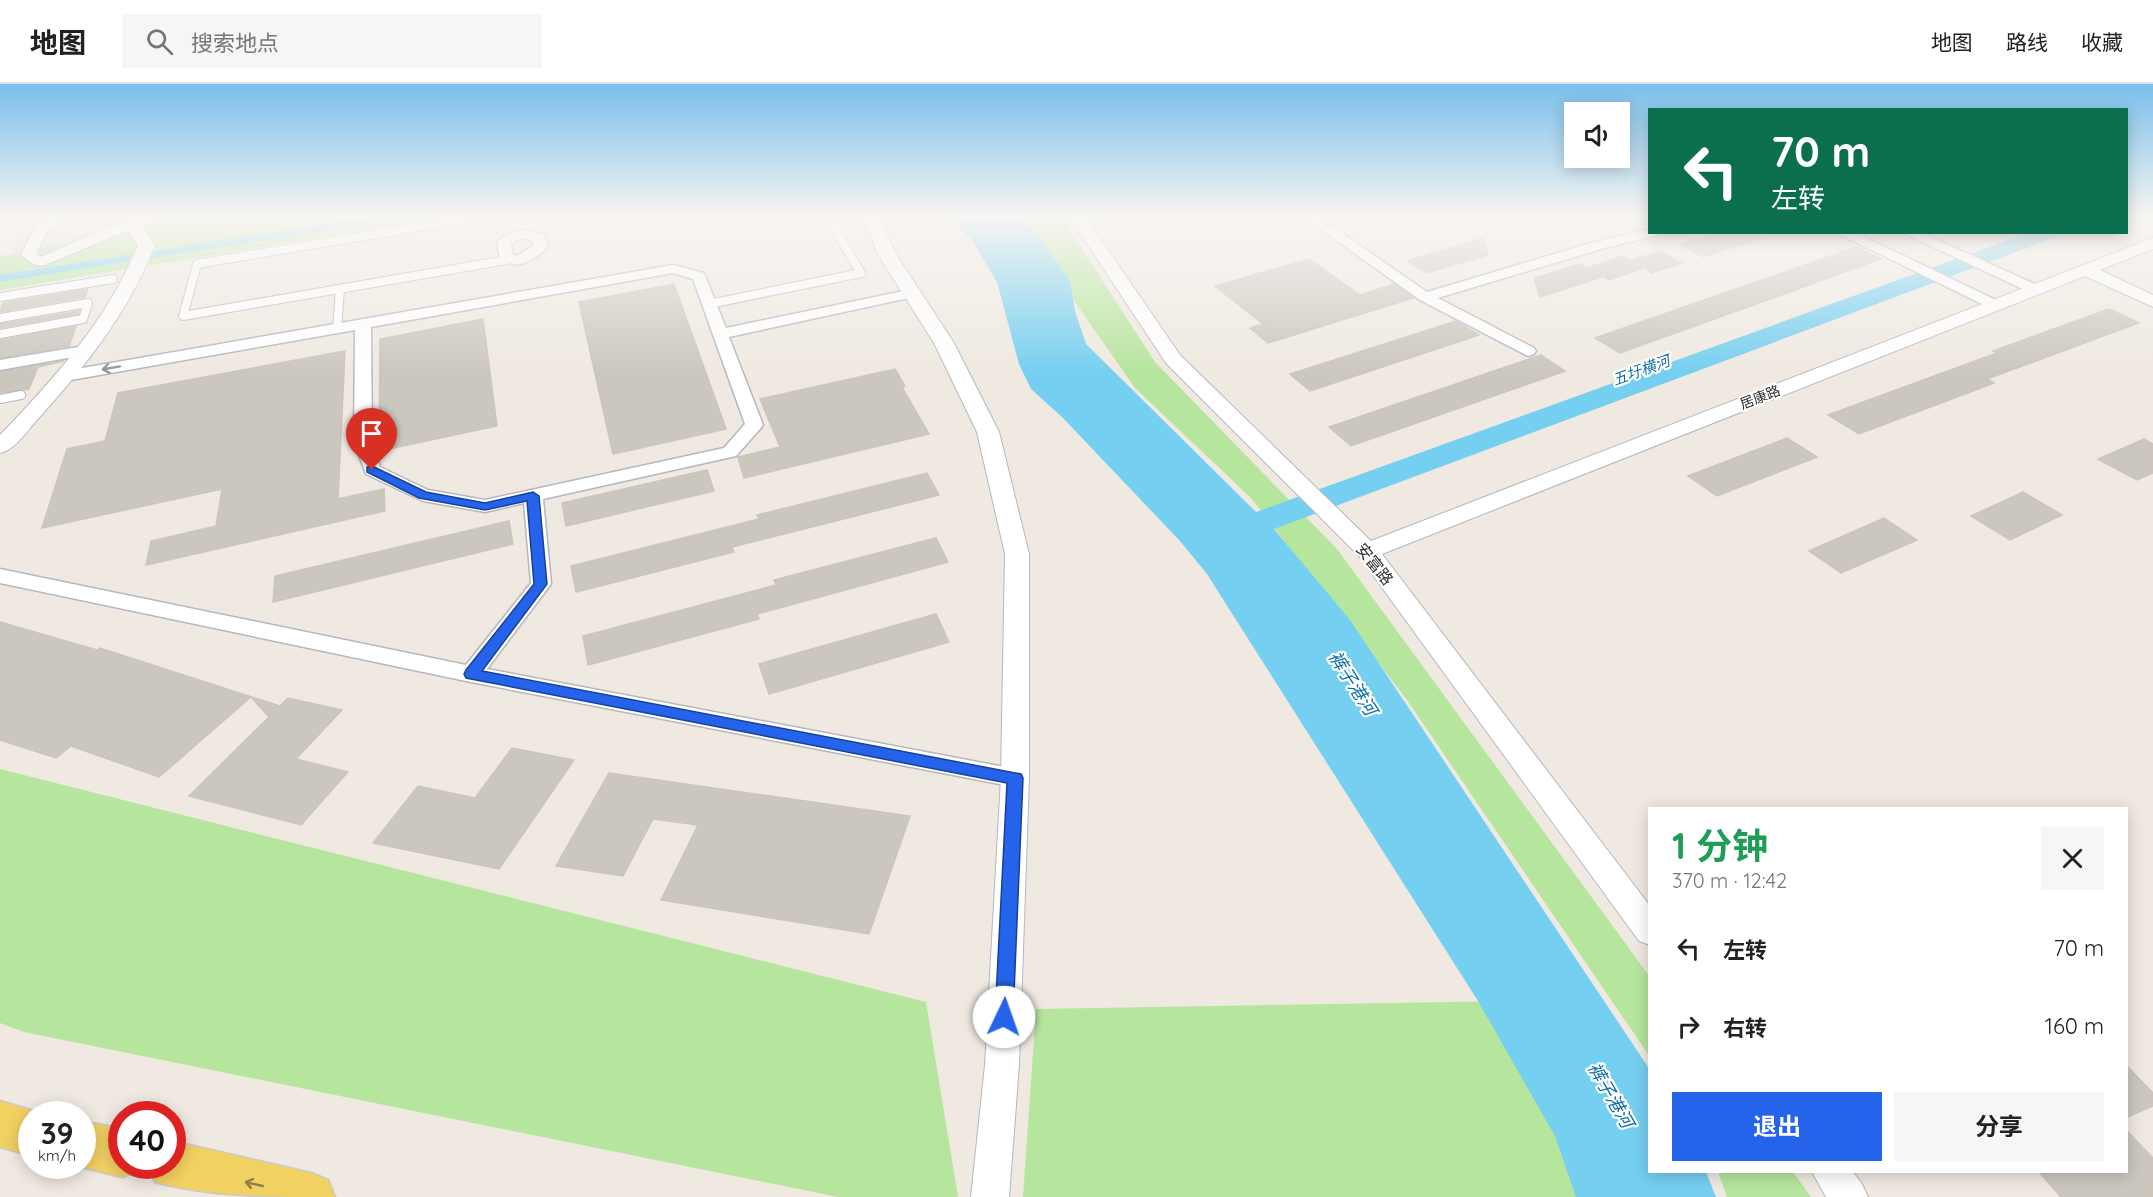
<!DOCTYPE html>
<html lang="zh">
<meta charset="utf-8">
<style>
body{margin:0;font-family:Quicksand,"Noto Sans SC",sans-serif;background:#f6f6f6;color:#222;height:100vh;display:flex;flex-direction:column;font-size:22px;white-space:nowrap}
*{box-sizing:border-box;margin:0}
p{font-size:20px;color:#767676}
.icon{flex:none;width:33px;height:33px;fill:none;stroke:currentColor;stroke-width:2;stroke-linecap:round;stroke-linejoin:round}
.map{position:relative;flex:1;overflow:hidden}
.side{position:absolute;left:1648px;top:723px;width:480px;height:366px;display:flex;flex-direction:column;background:#fff;border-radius:0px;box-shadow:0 3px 15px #0003}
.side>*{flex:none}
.hud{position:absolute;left:1648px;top:24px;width:480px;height:126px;border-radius:0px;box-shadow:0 3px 15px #0003;background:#0b6e4f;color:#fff;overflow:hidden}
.fabs{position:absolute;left:1564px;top:18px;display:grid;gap:12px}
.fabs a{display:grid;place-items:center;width:66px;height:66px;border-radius:0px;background:#fff;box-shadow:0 3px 15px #0003;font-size:30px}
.speed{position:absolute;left:18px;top:1017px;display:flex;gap:12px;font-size:30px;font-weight:700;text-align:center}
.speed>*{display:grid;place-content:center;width:78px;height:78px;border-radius:50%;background:#fff;box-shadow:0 3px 15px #0003;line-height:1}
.speed small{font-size:15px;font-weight:400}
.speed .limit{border:9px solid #d22;background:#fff;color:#111}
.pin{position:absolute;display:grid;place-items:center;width:51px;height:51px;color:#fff;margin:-62px -26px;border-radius:50% 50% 50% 0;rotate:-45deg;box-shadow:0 0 6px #0007}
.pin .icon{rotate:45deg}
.me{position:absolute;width:66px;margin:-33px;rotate:3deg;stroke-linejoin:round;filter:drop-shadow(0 0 4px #0008)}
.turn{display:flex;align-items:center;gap:21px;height:126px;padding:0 24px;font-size:27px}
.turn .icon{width:78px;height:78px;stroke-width:2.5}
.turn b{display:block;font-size:42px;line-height:51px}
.round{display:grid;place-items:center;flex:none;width:63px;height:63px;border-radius:0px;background:#f6f6f6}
.headline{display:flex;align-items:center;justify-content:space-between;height:102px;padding:0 24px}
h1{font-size:36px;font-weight:700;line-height:45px;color:#1e9e55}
.action{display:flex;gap:12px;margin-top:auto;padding:12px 24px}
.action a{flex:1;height:69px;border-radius:0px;background:#2563eb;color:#fff;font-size:24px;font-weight:700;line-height:69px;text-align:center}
.action a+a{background:#f6f6f6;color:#222}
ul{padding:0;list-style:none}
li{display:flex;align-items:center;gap:18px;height:78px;padding:0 24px}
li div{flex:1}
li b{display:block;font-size:22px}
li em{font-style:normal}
header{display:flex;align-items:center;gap:36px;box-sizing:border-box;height:84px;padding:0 30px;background:#fff;border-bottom:2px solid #e0e0e0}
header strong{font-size:28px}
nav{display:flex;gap:33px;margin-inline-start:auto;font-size:21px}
.search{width:420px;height:54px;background:#f6f6f6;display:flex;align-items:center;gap:15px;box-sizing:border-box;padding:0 21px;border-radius:0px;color:#767676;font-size:22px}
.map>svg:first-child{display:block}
</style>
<header>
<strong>地图</strong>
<div class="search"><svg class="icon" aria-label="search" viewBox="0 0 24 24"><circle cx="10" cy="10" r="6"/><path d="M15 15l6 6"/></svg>搜索地点</div>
<nav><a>地图</a><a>路线</a><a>收藏</a></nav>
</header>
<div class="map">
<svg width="2153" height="1113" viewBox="0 0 2153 1113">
<rect width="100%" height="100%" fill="#efe9e1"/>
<g fill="#b6e59e">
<path d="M185,134H438L0,206V172Z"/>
<path d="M1008,134H1062L1155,278L1337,465L1650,893V973L1407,616L1251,414L1135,304L1047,178Z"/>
<path d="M0,685L926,918L958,1113H838L24,948L0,939Z"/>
<path d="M1510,917L1588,1113H1023L1036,925Z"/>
<path d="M1718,1088H1793L1811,1113H1727Z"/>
</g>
<path fill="#dfdcd8" d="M55,134H125V146L13,169L11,167L15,155L35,140H44Z"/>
<g fill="#75cff0">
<path d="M362,134H406L0,198V191Z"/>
<path d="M948,134H1021L1037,149L1070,197L1075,227L1086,260L1256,428L2028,149H2067L1274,445L1350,536L1650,986V1088H1706L1716,1113H1576L1555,1052L1478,917L1207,490L1180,457L1062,333L1031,305L1019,280L997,198L971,155Z"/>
</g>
<g fill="#cbc7bf" stroke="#cbc5ba" stroke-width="1.5">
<path d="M1720,148H1767V152L1703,173L1680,161Z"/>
<path d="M1483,154L1488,171L1427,189L1407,177Z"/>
<path d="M1856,163L1881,175L1620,269L1595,254Z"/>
<path d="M1660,167L1682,179L1652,189L1644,184L1609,196L1587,184L1622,172L1630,177Z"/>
<path d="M1309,175L1360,211L1394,200L1413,214L1268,259L1250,244L1263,240L1215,202Z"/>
<path d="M1580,180L1602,193L1540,213L1534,194Z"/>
<path d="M674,200L726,345L613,370L579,218Z"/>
<path d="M88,205L85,213L0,228L3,219Z"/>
<path d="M2109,225L2139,239L1987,295L1994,299L1859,350L1828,331L1997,269L1993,267Z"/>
<path d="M79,227L78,230L0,244V240Z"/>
<path d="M483,235L497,342L379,367L380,255Z"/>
<path d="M1456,237L1479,251L1310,307L1290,290Z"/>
<path d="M76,242L69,262L0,274V256Z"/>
<path d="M345,267L338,415L384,405L385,427L146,481L151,457L216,442L222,405L42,444L67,365L105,357L118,309Z"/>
<path d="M1541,271L1565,287L1351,362L1329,343Z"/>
<path d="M64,277L38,283L29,305L0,309V288Z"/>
<path d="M895,285L905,302L902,303L929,350L744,394L738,373L780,363L760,315Z"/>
<path d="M1787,354L1817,373L1717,412L1688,392Z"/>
<path d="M2144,355L2153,360V389L2137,396L2098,375Z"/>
<path d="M707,386L714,407L566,442L562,419Z"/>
<path d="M927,389L939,411L732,463L734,468L576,508L571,482L759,435L757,431Z"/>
<path d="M2023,408L2062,431L2010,456L1971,432Z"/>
<path d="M1884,434L1917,456L1841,489L1809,467Z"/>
<path d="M509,437L513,460L273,518L275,492Z"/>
<path d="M936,454L948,478L757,530L759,535L588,581L583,552L776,501L774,496Z"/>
<path d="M936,530L949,558L769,610L759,580Z"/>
<path d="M0,538L97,566L100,564L280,622L288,614L342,626L296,675L348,688L301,741L189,712L269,633L251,613L159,693L71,662L56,674L0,656Z"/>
<path d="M512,664L574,676L499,785L373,759L418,702L475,714Z"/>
<path d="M609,689L910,732L869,850L661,816L698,741L653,735L623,792L556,782Z"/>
<path d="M2127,982L2153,1009V1022L2127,1033Z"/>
<path d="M2127,1047L2153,1074V1113H2061L2039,1088H2127Z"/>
</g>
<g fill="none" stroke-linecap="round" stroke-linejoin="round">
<defs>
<g id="service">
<path d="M472,134L197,180L183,232L512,175"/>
<path d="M0,213L113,195"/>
<path d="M709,220L861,189L828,134"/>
<path d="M0,234L88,219L83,235L0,250"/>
<path d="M337,245L340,205"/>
<path d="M0,315L21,311"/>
</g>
<g id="minor">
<path d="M54,134H72L47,147L36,170L41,173C83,155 126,130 173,134L171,137L135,143L45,181H35L21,171L36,141Z"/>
<path d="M1305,134H1320L1427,208L1591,159L1650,145V148H1660L1658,151L1601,165L1438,214L1534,264L1536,267L1534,270L1528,272L1420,216Z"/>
<path d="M525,146L543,150L548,162C540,172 529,178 517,181L500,175L497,159C505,149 513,148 525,146ZM525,154L532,156L534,161L517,172L512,170L511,160L516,156Z"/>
<path d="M1835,148H1854L2000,218L2003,221L2000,224H1990Z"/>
<path d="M1901,148H1920L2039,202L2041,205L2039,208H2029Z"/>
<path d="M673,181L704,189L726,244L913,205L920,209L913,213L729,253L763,341L760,345L736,372L543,415L551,500L487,585L1015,685L1023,687L1027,694L1023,701L1015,703L471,598L0,499V485L466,581L531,499L524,419L485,428L423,417L366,390L354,358L355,246L65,297L57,292L65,287ZM673,189L693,195L745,340L724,364L485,416L428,406L380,383L372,358L371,243Z"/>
<path d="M84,262L90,264L92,267L90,270L0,286V276Z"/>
</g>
<g id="tertiary">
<path d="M124,134H140V140L155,161C129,228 85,283 37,336C27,347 15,366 0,369V351C55,294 108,235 138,161L124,140Z"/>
<path d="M863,134H879L897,172L954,259L999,348L1029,470V694L1019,981L1009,1113H971L985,981L1001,694L1005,470L977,348L934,259L879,172Z"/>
<path d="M1070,134H1086L1180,271L1371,457L2153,154V165L2100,186L2153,211V223L2085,192L1382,470L1650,822V861L1639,857L1359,472L1166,279Z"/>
<path d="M1812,1088H1853L1862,1100L1868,1113H1826Z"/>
</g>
<g id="primary">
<path d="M0,1017L44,1030H32V1072L0,1063Z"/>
<path d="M82,1037L122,1045V1082H140L139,1086L122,1093L77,1082H82Z"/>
<path d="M172,1057L311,1089L328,1096L335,1113C275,1113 211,1113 155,1098L148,1082H172Z"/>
</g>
</defs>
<use href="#service" stroke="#b4b7c1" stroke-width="10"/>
<use href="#minor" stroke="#b4b7c1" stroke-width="3"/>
<use href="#tertiary" stroke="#b4b7c1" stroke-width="2"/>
<use href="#primary" stroke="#c9c9c9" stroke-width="3"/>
<use href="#service" stroke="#fff" stroke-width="8"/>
<use href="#minor" fill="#fff" fill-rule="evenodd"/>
<use href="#tertiary" fill="#fff" fill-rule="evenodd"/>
<use href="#primary" fill="#f2d163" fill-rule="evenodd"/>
</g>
<defs><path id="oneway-shaft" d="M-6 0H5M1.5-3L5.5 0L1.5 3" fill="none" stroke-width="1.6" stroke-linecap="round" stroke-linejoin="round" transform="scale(1.5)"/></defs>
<use stroke="#969696" href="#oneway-shaft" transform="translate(111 284) rotate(170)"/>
<use stroke="#908048" href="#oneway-shaft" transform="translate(254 1100) rotate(-167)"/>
<linearGradient id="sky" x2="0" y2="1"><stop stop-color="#7abfeb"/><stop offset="0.46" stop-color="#f8f5f2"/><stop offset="1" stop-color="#f8f5f2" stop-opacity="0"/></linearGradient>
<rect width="2153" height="289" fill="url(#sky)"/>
<path fill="#2563eb" stroke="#184099" stroke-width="1.5" d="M372,382L426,408L485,419L533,408L539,412L547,500L482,587L1021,690L1023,694L1013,933L1011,939L1004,942L998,939L995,933L1007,699L466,594L464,590L466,586L534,500L527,417L485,426L419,414L367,388V383Z"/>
<g text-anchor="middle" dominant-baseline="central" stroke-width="4.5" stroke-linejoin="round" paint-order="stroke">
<g font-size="14" fill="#2e2e2e" stroke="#fff">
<text transform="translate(1760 313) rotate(-21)">居康路</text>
</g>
<g font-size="15" font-style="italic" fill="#0d6fa3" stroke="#fff">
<text transform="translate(1641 286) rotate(-20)">五圩横河</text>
</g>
<g font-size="16" fill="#2e2e2e" stroke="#fff">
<text transform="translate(1375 480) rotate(51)">安富路</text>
</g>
<g font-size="18" font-style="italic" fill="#0d6fa3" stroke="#fff">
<text transform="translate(1353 599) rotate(57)">裤子港河</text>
<text transform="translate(1611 1011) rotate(60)">裤子港河</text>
</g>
</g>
</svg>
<div class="fabs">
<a><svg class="icon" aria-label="sound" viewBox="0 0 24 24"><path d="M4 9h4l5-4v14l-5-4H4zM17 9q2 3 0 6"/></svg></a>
</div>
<div class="speed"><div>39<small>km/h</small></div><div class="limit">40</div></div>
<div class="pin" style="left:372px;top:386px;background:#d93025"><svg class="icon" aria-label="arrive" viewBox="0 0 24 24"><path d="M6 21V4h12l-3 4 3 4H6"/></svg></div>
<svg class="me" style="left:1004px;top:933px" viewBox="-20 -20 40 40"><circle r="19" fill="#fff"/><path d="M0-13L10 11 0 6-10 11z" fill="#2563eb"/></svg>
<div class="hud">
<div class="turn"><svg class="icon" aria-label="left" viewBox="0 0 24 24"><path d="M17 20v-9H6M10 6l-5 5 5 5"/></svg><div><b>70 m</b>左转</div></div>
</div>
<section class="side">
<div class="headline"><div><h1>1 分钟</h1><p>370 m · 12:42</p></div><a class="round"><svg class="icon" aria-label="close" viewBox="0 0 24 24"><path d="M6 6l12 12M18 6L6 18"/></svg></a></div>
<ul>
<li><svg class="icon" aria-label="left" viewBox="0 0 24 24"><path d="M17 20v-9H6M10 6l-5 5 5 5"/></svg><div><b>左转</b></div><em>70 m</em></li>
<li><svg class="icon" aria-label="right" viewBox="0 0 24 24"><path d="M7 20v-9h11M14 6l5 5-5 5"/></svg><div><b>右转</b></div><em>160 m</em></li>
</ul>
<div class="action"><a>退出</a><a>分享</a></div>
</section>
</div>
